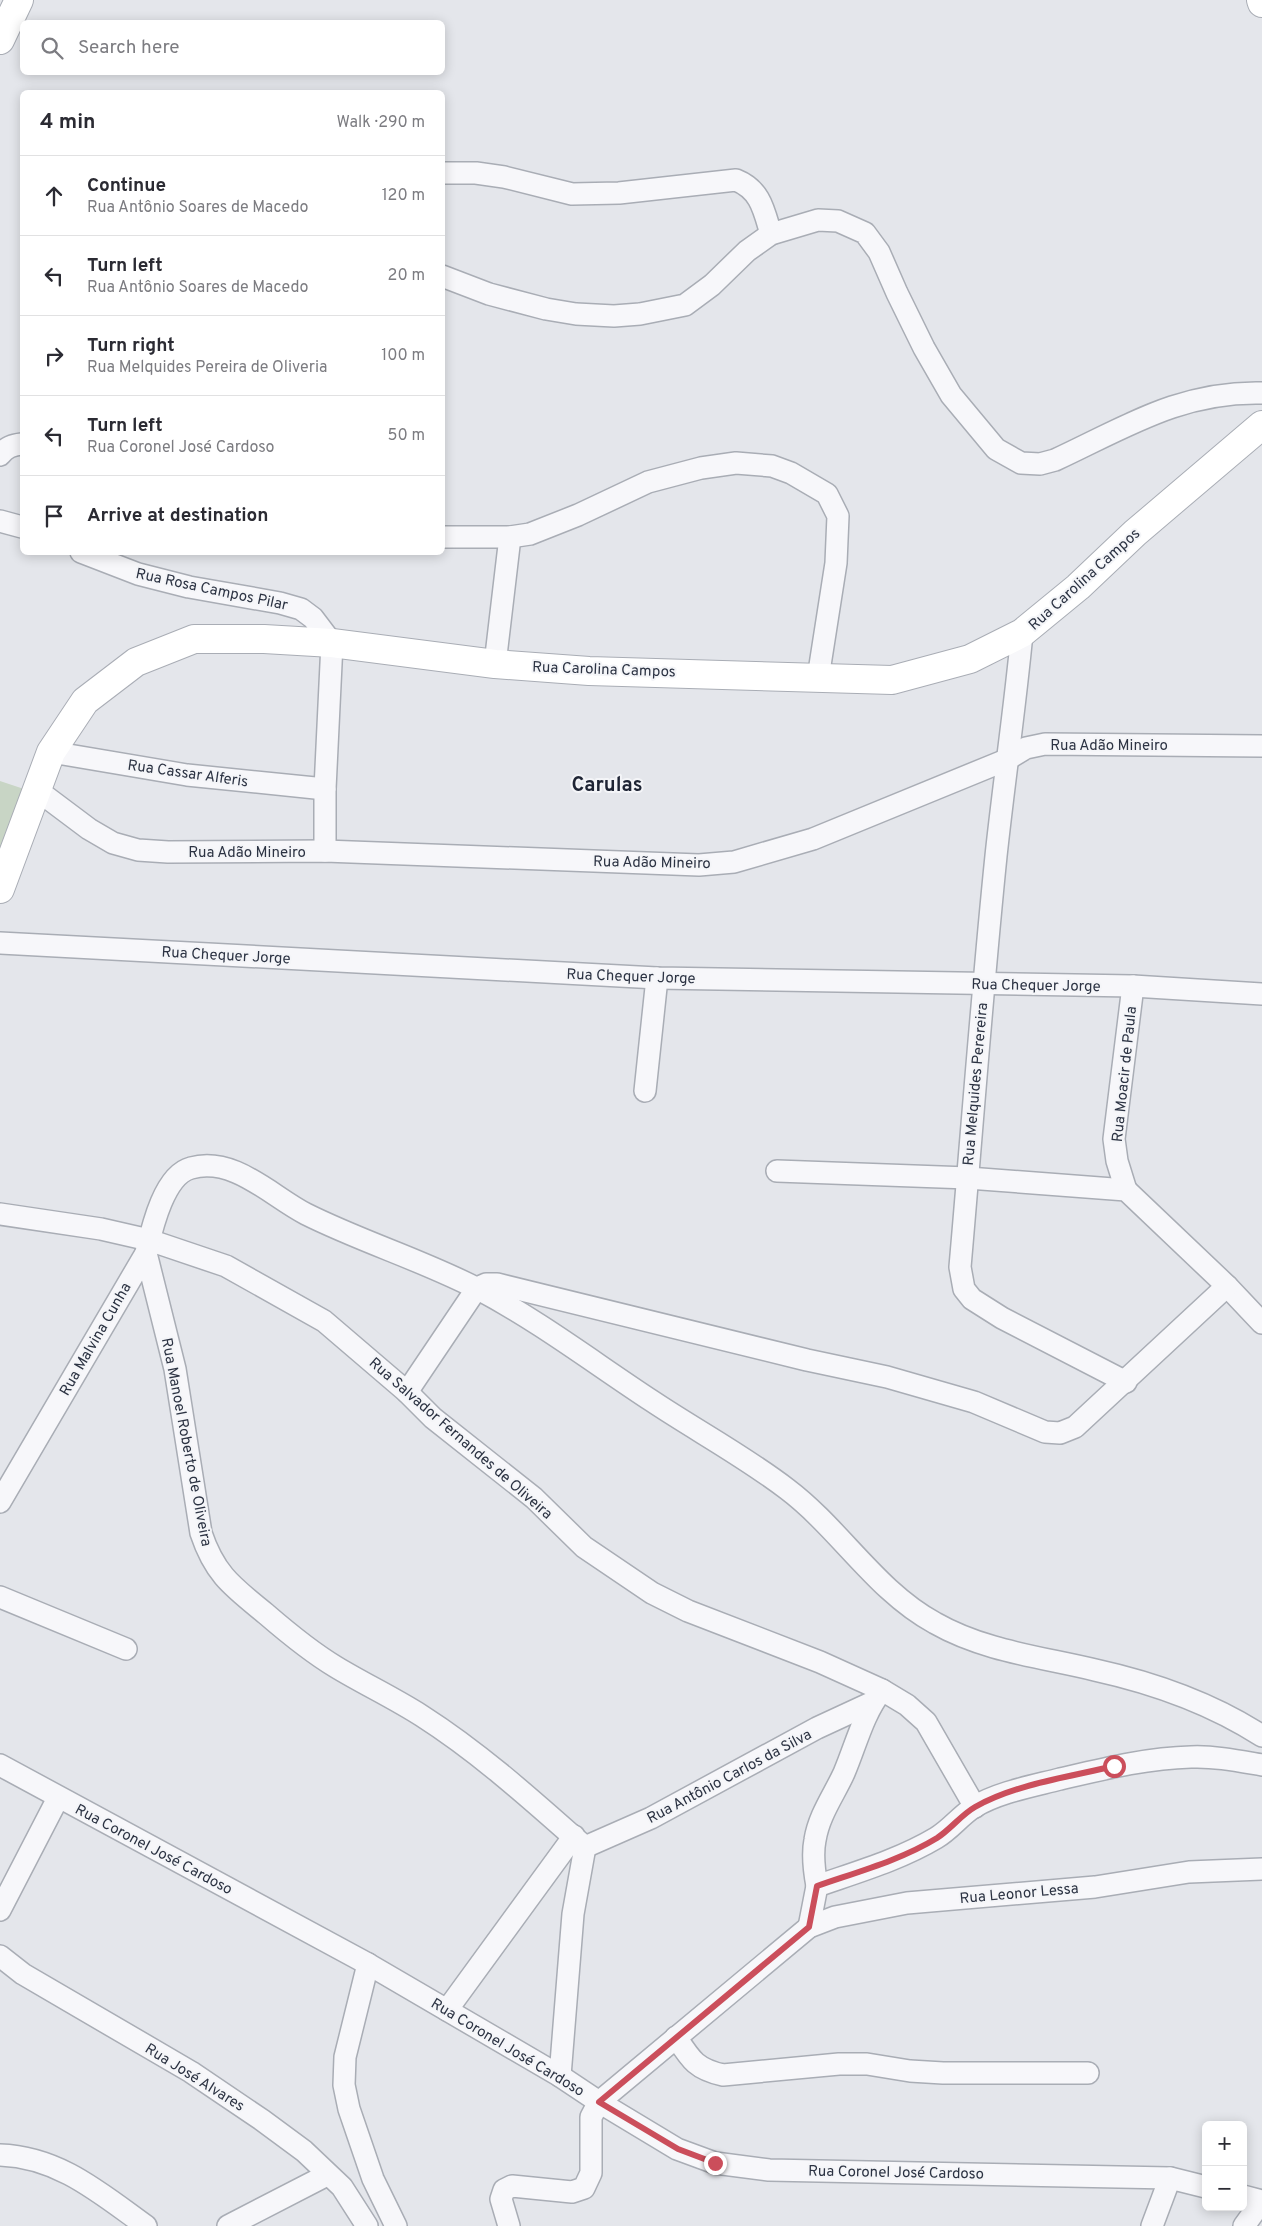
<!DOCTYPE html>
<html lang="en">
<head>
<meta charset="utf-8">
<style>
	:root { --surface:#fff; --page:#f2f2f3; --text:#2b2b33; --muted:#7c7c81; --line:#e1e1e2 }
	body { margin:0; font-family:Overpass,sans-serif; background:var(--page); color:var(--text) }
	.controls { position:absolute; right:15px; bottom:15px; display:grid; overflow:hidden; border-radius:8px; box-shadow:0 2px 12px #0003 }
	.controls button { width:45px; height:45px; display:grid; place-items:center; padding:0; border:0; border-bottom:1px solid var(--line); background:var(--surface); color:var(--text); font:25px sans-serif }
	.stop { position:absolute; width:15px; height:15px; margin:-11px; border:4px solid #cb4e5b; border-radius:50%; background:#fff }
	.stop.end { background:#cb4e5b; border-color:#fff; box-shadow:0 1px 5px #0008 }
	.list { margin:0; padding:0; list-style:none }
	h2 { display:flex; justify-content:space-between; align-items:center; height:65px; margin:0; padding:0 20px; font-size:21px }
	h2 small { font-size:16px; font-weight:400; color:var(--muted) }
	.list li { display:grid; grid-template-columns:32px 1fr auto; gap:15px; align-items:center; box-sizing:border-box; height:80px; padding:0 20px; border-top:1px solid var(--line) }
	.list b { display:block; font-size:19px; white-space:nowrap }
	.list p { margin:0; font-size:16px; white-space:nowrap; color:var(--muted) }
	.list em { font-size:16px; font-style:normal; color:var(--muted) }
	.icon { flex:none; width:28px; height:28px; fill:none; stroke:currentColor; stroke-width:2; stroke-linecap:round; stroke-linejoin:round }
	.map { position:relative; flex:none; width:1262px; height:2226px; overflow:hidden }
	.search { position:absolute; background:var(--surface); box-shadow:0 2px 12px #0003; left:20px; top:20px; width:425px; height:55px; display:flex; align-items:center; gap:12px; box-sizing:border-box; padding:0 18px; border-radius:8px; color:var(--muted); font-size:19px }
	.panel { position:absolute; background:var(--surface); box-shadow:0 2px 12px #0003; left:20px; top:90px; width:425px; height:465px; border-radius:8px }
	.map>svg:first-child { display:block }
	.green { fill:#c8d5c5 }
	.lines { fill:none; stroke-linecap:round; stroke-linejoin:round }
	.street-casing { stroke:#a9adb5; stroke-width:24 }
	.secondary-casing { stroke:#a9adb5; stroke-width:30 }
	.street { stroke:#f7f7fa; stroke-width:21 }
	.secondary { stroke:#fff; stroke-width:28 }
	.route { stroke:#cb4e5b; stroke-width:6 }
	.labels { text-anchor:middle; stroke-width:4; stroke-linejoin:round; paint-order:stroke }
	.street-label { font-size:15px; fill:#2c3343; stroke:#f4f5f8 }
	.district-label { font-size:20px; font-weight:bold; fill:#1e2434; stroke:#f4f5f8 }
</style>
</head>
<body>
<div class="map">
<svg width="1262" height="2226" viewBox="0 0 1262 2226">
	<rect width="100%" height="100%" fill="#e4e6eb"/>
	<polygon class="green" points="0,781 27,790 0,861"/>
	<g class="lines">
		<g class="street-casing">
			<g id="street">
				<path d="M442,173H476L504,177L572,194L619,193L736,180C761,190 764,211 771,234"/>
				<path d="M442,276L489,294L546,309L576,314L614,316L640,314L685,305L712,285L747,251L771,234L818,220L838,221L865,233L879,252L897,293L924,348L951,395L996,449L1021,463L1040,464L1055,460C1126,427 1181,391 1262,393"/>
				<path d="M0,455C6,447 13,445 22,444"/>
				<polyline points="0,521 22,527"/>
				<polyline points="442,537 510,537 530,534 578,515 648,482 701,468 736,463 772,466 791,473 827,494 838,516 836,563 818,678"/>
				<polyline points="81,552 138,574 189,587 280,603 301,609 313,618 332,643 325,789 325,851"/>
				<path d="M1022,633C1015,708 1004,781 996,856C982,993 972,1130 960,1267L964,1289L972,1299L1002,1318L1126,1382"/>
				<polyline points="495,664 510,537"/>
				<polyline points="51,752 187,775 325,789"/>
				<polyline points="37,790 89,829 113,843 138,850 168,852 325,851 699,865 734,862 813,839 1006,760 1026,748 1045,744 1262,746"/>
				<polyline points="0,943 657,978 1133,986 1262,994"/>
				<polyline points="645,1091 657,978"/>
				<polyline points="777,1171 968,1178 1126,1190 1227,1286 1262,1323"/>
				<polyline points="1126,1190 1117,1161 1114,1139 1133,986"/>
				<polyline points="0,1214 101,1229 149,1240 226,1266 324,1321 407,1392 433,1418 534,1498 584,1547 652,1593 688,1611 820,1662 882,1690"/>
				<path d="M146,1253L175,1369L201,1533C215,1575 233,1587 266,1614C288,1633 311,1652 336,1667C364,1684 394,1698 422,1716C480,1753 533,1801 585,1847L573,1914L560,2076"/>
				<polyline points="407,1392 477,1288 486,1284 497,1284 807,1360 887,1377 974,1402 1045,1432 1060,1433 1075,1427 1227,1286"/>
				<path d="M0,1502L146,1253C152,1228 164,1175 191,1168C234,1156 271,1196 306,1214C362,1242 422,1260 478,1289C539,1321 594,1363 652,1401C697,1431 744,1456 787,1489C840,1529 876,1591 935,1623C984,1651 1041,1657 1095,1670C1154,1683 1211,1703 1262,1736"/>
				<polyline points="0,1597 126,1649"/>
				<polyline points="0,1765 368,1964 560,2076 599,2102 677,2149 715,2163 769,2170 1170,2178 1206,2187"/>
				<polyline points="585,1847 651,1818 817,1728 871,1703"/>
				<path d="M817,1886C814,1870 812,1855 815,1840C819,1815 834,1795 844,1773C856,1745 863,1714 882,1690L907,1705L926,1722L975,1807"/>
				<polyline points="0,1910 58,1798"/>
				<path d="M809,1927L817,1886C857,1872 899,1860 936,1838C950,1830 960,1816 974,1807C999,1792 1033,1786 1060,1779C1103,1769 1147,1758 1191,1757C1215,1756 1239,1761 1262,1765"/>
				<polyline points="0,1956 23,1974 191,2072 262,2120 304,2151 342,2187 367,2226"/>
				<polyline points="368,1964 345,2057 344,2085 349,2109 373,2179 396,2226"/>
				<polyline points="447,2010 574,1836"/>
				<path d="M676,2037C691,2060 696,2069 723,2075L839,2064H867L910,2071L943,2073H1088"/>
				<path d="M0,2155C59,2157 100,2193 146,2226"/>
				<polyline points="1243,2196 1262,2201 1244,2226"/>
				<polyline points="228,2226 327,2175"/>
				<polyline points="509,2226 501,2199 504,2190 512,2186 572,2192 584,2188 591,2173 591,2117 599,2102 809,1927 835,1917 907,1903 1095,1887 1189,1872 1262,1869"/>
				<polyline points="1152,2226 1170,2178"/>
			</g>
		</g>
		<g class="secondary-casing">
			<g id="secondary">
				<polyline points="1261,0 1262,3"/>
				<polyline points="0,40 19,0"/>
				<polyline points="0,889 51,752 85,701 136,662 194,639 264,639 332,643 495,664 589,671 892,680 970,659 1022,633 1078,587 1135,533 1262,425"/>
			</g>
		</g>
		<use href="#street" class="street"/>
		<use href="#secondary" class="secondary"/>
	</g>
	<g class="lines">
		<path class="route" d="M715,2163L678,2149L599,2102L809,1927L817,1886C857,1872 901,1860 937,1838C951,1829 961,1815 975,1807C1015,1784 1070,1777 1114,1766"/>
	</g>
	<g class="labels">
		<g class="street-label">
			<text transform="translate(1084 579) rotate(-42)" y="5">Rua Carolina Campos</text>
			<text transform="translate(212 589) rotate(12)" y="5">Rua Rosa Campos Pilar</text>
			<text transform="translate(604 669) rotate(2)" y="5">Rua Carolina Campos</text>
			<text x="1109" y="750">Rua Adão Mineiro</text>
			<text transform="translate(188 773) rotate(8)" y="5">Rua Cassar Alferis</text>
			<text x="247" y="857">Rua Adão Mineiro</text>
			<text transform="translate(652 862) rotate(1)" y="5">Rua Adão Mineiro</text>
			<text transform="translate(226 955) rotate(3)" y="5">Rua Chequer Jorge</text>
			<text transform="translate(631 976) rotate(2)" y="5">Rua Chequer Jorge</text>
			<text transform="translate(1036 985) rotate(1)" y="5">Rua Chequer Jorge</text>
			<text transform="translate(1124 1074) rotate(-84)" y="5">Rua Moacir de Paula</text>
			<text transform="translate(975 1084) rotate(-85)" y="5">Rua Melquides Perereira</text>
			<text transform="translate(95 1339) rotate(-60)" y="5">Rua Malvina Cunha</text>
			<text transform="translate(461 1438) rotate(41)" y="5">Rua Salvador Fernandes de Oliveira</text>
			<text transform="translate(187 1442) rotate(79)" y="5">Rua Manoel Roberto de Oliveira</text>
			<text transform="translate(729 1776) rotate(-28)" y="5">Rua Antônio Carlos da Silva</text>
			<text transform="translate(154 1849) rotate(28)" y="5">Rua Coronel José Cardoso</text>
			<text transform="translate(1019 1893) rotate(-5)" y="5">Rua Leonor Lessa</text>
			<text transform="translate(508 2047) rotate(31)" y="5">Rua Coronel José Cardoso</text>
			<text transform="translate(195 2077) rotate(32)" y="5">Rua José Alvares</text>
			<text transform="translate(896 2172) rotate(1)" y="5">Rua Coronel José Cardoso</text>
		</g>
		<g class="district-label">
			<text x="607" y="791">Carulas</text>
		</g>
	</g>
</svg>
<div class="controls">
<button>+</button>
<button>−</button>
</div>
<div class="stop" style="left:1114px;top:1766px"></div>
<div class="stop end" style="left:715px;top:2163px"></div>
<div class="search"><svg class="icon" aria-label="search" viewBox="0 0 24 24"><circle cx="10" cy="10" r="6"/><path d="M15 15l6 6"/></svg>Search here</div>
<section class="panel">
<h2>4 min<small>Walk · 290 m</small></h2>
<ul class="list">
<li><svg class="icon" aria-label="ahead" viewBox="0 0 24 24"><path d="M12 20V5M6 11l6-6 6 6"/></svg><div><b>Continue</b><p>Rua Antônio Soares de Macedo</p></div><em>120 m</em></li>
<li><svg class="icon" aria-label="left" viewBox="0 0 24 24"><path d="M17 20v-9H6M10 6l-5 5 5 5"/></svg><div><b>Turn left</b><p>Rua Antônio Soares de Macedo</p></div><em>20 m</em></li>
<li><svg class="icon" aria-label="right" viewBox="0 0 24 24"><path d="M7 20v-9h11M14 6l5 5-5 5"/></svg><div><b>Turn right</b><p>Rua Melquides Pereira de Oliveria</p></div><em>100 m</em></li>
<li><svg class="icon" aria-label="left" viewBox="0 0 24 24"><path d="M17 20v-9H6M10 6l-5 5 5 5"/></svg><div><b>Turn left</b><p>Rua Coronel José Cardoso</p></div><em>50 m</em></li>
<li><svg class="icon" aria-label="arrive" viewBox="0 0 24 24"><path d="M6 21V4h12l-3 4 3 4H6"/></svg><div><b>Arrive at destination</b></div></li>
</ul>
</section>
</div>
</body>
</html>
